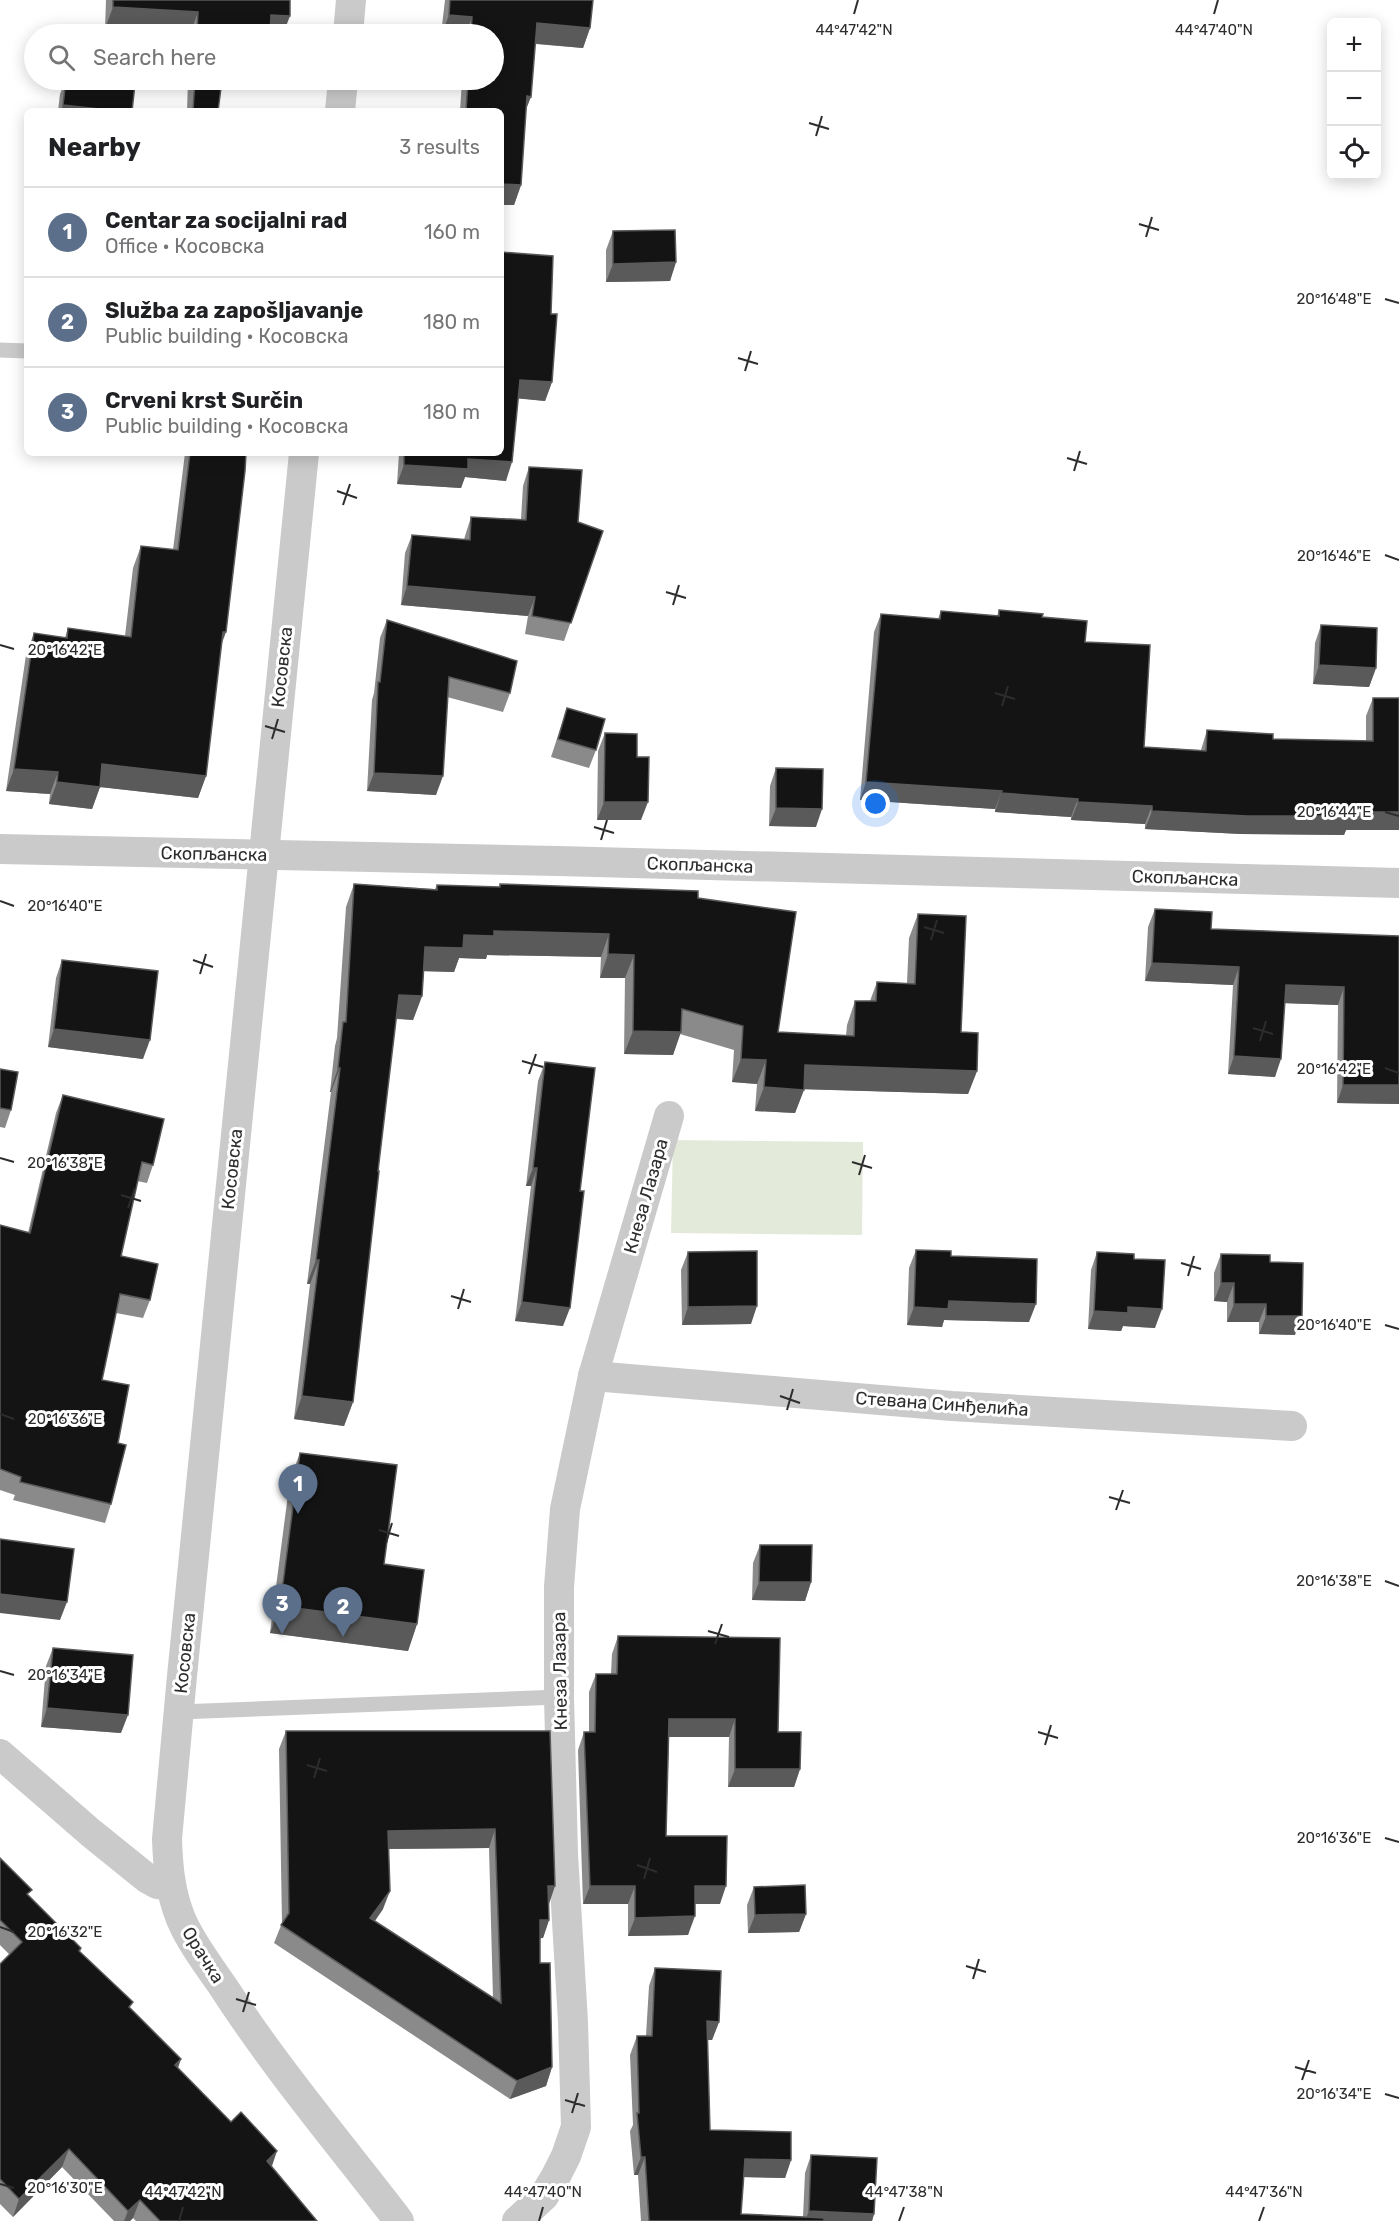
<!DOCTYPE html>
<html lang="en">
<head>
<meta charset="utf-8">
<style>
	:root { --surface:#fff; --page:#f2f2f2; --text:#202124; --muted:#757577; --line:#e0e0e0; --accent:#dd3551 }
	body { margin:0; font-family:Rubik,sans-serif; background:var(--page); color:var(--text) }
	.controls { position:absolute; right:18px; top:18px; display:grid; overflow:hidden; border-radius:9px; box-shadow:0 3px 15px #0003 }
	.controls button { width:54px; height:54px; display:grid; place-items:center; padding:0; border:0; border-bottom:2px solid var(--line); background:var(--surface); color:var(--text); font:30px sans-serif }
	.you { position:absolute; left:876px; top:804px; width:21px; height:21px; margin:-15px; border:4px solid #fff; border-radius:50%; background:#1a73e8; box-shadow:0 0 0 9px #1a73e833 }
	.badge { display:grid; place-items:center; width:39px; height:39px; border-radius:50%; background:var(--accent); color:#fff; font-size:20px; font-weight:700 }
	.pin { position:absolute; translate:-50% -50px; filter:drop-shadow(0 2px 3px #0008) }
	.pin::after { content:''; position:absolute; top:32px; width:21px; height:18px; background:inherit; clip-path:polygon(0 0,100% 0,50% 100%) }
	.list { margin:0; padding:0; list-style:none }
	h2 { display:flex; justify-content:space-between; align-items:center; height:78px; margin:0; padding:0 24px; font-size:26px }
	h2 small { font-size:20px; font-weight:400; color:var(--muted) }
	.list li { display:grid; grid-template-columns:39px 1fr auto; gap:18px; align-items:center; box-sizing:border-box; height:90px; padding:0 24px; border-top:2px solid var(--line) }
	.list b { display:block; font-size:22px; white-space:nowrap }
	.list p { margin:0; font-size:20px; white-space:nowrap; color:var(--muted) }
	.list em { font-size:20px; font-style:normal; color:var(--muted) }
	.icon { flex:none; width:33px; height:33px; fill:none; stroke:currentColor; stroke-width:2; stroke-linecap:round; stroke-linejoin:round }
	.map { position:relative; flex:none; width:1399px; height:2221px; overflow:hidden }
	.search { position:absolute; background:var(--surface); box-shadow:0 3px 15px #0003; left:24px; top:24px; width:480px; height:66px; display:flex; align-items:center; gap:15px; box-sizing:border-box; padding:0 21px; border-radius:33px; color:var(--muted); font-size:22px }
	.panel { position:absolute; background:var(--surface); box-shadow:0 3px 15px #0003; left:24px; top:108px; width:480px; height:348px; border-radius:9px }
	.map>svg:first-child { display:block }
	.green { fill:#e4eada }
	.lines { fill:none; stroke-linecap:round; stroke-linejoin:round }
	.lane { stroke:#cacaca; stroke-width:15 }
	.street { stroke:#cacaca; stroke-width:30 }
	.wall { fill:#8a8a8a; fill-rule:evenodd }
	.shaded-wall { fill:#5a5a5a }
	.building { fill:#141414; stroke:#5a5a5a; stroke-width:1.5; fill-rule:evenodd }
	.ticks { fill:none; stroke:#2d2d2d; stroke-width:2 }
	.labels { text-anchor:middle; stroke-width:6; stroke-linejoin:round; paint-order:stroke }
	.street-label { font-size:18px; fill:#2d2d2d; stroke:#fff }
	.ticks-label { font-size:15px; text-anchor:middle; fill:#2d2d2d; stroke:#fff; stroke-width:6; stroke-linejoin:round; paint-order:stroke }
</style>
</head>
<body>
<div class="map">
<svg width="1399" height="2221" viewBox="0 0 1399 2221">
	<rect width="100%" height="100%" fill="#fff"/>
	<polygon class="green" points="673,1140 863,1142 862,1235 671,1233"/>
	<g class="lines">
		<g class="lane">
			<polyline points="0,350 27,351"/>
			<polyline points="179,1712 559,1697"/>
		</g>
		<g class="street">
			<polyline points="348,34 351,0"/>
			<polyline points="340,111 343,80"/>
			<path d="M304,453L182,1676L167,1839C168,1867 170,1892 181,1919C191,1943 209,1966 224,1988C277,2070 340,2144 399,2221"/>
			<polyline points="0,849 558,861 1399,883"/>
			<polyline points="593,1376 952,1406 1292,1426"/>
			<polyline points="0,1754 91,1833 148,1879 157,1884 169,1885"/>
			<polyline points="517,2221 544,2196 556,2176 566,2156 576,2127 573,2022 563,1854 559,1697 559,1587 565,1509 593,1376 669,1116"/>
		</g>
	</g>
	<g class="wall">
		<polygon points="106,0 290,0 283,34 190,34 105,29"/>
		<polygon points="445,0 593,0 590,28 583,48 535,44 526,108 521,185 514,205 501,205 501,111 460,111 462,80 494,80 494,34 441,34"/>
		<polygon points="66,80 100,80 132,111 58,111 60,94"/>
		<polygon points="188,80 222,80 218,111 187,111"/>
		<polygon points="613,231 676,262 670,281 606,282 606,250"/>
		<polygon points="501,252 551,314 552,382 545,401 518,398 506,481 465,477 461,488 397,484 399,453 501,453"/>
		<polygon points="185,453 246,453 221,644 206,776 198,798 100,787 92,809 49,804 50,794 6,791 26,655 34,633 65,638 68,628 125,636 133,568 141,546 173,550"/>
		<polygon points="529,467 578,522 603,531 564,641 525,634 528,616 401,605 405,553 412,535 464,540 465,536 471,517 521,519 523,486"/>
		<polygon points="999,610 1042,617 1085,642 1144,747 1201,750 1207,730 1273,739 1366,741 1366,716 1373,698 1399,698 1344,835 1241,834 1145,829 1145,824 1071,820 1071,817 995,812 995,809 860,800 874,632 881,614 938,619 941,611 997,616"/>
		<polygon points="387,620 510,693 503,712 447,697 436,795 367,791 372,700 374,693 380,638"/>
		<polygon points="1321,625 1376,668 1369,687 1313,684 1315,643"/>
		<polygon points="567,708 596,750 589,768 551,757"/>
		<polygon points="605,733 637,757 641,820 597,820 598,751"/>
		<polygon points="776,768 816,827 769,826 770,786"/>
		<polygon points="354,884 435,889 437,885 499,887 500,884 698,898 778,1032 846,1036 847,1025 855,1001 870,1001 877,982 907,983 909,938 918,914 961,1032 977,1071 968,1094 804,1089 795,1113 755,1111 757,1084 732,1082 734,1050 680,1034 673,1055 624,1054 625,978 600,978 601,957 487,955 486,959 459,958 454,972 424,971 422,996 413,1020 396,1019 378,1171 353,1402 344,1426 294,1419 310,1284 307,1284 331,1092 330,1092 335,1046 337,1038 346,907"/>
		<polygon points="1155,909 1211,929 1399,936 1399,1104 1337,1103 1338,1005 1285,1003 1275,1077 1228,1074 1233,985 1145,981 1148,927"/>
		<polygon points="62,960 143,1059 48,1047 56,978"/>
		<polygon points="545,1062 563,1326 515,1321 531,1186 526,1186 538,1081"/>
		<polygon points="0,1069 11,1110 5,1128 0,1127"/>
		<polygon points="63,1095 153,1165 147,1183 137,1181 121,1256 150,1300 143,1318 116,1313 102,1380 118,1443 111,1504 105,1523 13,1500 15,1495 0,1490 0,1225 28,1233 56,1113"/>
		<polygon points="916,1250 1029,1322 944,1320 942,1327 907,1325 909,1268"/>
		<polygon points="688,1252 751,1324 682,1325 681,1270"/>
		<polygon points="1097,1252 1134,1259 1155,1328 1123,1326 1121,1331 1088,1329 1091,1270"/>
		<polygon points="1221,1254 1270,1262 1295,1335 1259,1334 1259,1322 1227,1322 1227,1302 1214,1301 1214,1273"/>
		<polygon points="300,1453 384,1564 417,1624 408,1651 270,1633 290,1479"/>
		<polygon points="760,1545 811,1582 805,1601 752,1600 753,1563"/>
		<polygon points="618,1636 778,1732 800,1769 794,1787 728,1787 729,1737 669,1737 666,1836 720,1904 695,1904 688,1935 628,1936 628,1904 583,1904 578,1750 584,1732 589,1732 589,1692 596,1674 611,1674 612,1654"/>
		<polygon points="53,1648 121,1733 41,1727 46,1666"/>
		<path d="M286,1731H550L549,1920L543,1938H540V1963L552,2067L546,2086L510,2099L274,1943L282,1923L279,1749ZM489,1848L493,1998L375,1921L383,1909L389,1849Z"/>
		<polygon points="0,1858 29,1896 81,1948 80,1952 131,2009 178,2068 271,2167 317,2221 136,2221 133,2218 130,2221 114,2221 62,2167 13,2217 0,2204 0,1964 10,1955 0,1945"/>
		<polygon points="754,1887 806,1914 799,1932 748,1933 747,1905"/>
		<polygon points="655,1968 719,2022 712,2040 707,2040 710,2130 791,2160 785,2178 744,2177 741,2214 803,2217 805,2173 811,2155 874,2214 872,2221 641,2221 638,2175 634,2175 630,2131 633,2125 630,2055 637,2036 646,2036 649,1986"/>
	</g>
	<g class="shaded-wall">
		<polygon points="113,7 198,12 190,34 105,29"/>
		<polygon points="271,15 290,16 283,34 264,34"/>
		<polygon points="449,15 472,17 466,34 442,34"/>
		<polygon points="537,23 590,28 583,48 529,43"/>
		<polygon points="527,96 531,97 523,117"/>
		<polygon points="63,105 118,111 61,111"/>
		<polygon points="501,184 521,185 514,205 501,205"/>
		<polygon points="676,262 670,281 606,282 613,264"/>
		<polygon points="520,380 552,382 545,401 513,398"/>
		<polygon points="468,459 512,462 506,481 465,477 461,488 397,484 404,465"/>
		<polygon points="407,586 535,597 528,616 401,605"/>
		<polygon points="223,632 226,632 218,654"/>
		<polygon points="1319,665 1376,668 1369,687 1313,684"/>
		<polygon points="102,764 206,776 198,798 100,787 92,809 49,804 57,782"/>
		<polygon points="14,769 58,772 50,794 6,791"/>
		<polygon points="374,773 443,776 436,795 367,791"/>
		<polygon points="866,782 1002,791 995,809 860,800"/>
		<polygon points="1001,793 1078,799 1071,817 995,812"/>
		<polygon points="604,802 648,802 641,820 597,820"/>
		<polygon points="1078,802 1152,806 1145,824 1071,820"/>
		<polygon points="776,808 822,809 816,827 769,826"/>
		<polygon points="1152,811 1399,812 1399,830 1346,830 1344,835 1241,834 1145,829"/>
		<polygon points="494,931 609,934 601,957 487,955 486,959 459,958 454,972 417,971 425,947 464,935"/>
		<polygon points="608,954 634,955 625,978 600,978"/>
		<polygon points="1152,963 1239,967 1233,985 1145,981"/>
		<polygon points="1286,985 1344,987 1338,1005 1279,1003"/>
		<polygon points="399,995 422,996 413,1020 390,1018"/>
		<polygon points="54,1029 150,1040 143,1059 48,1047"/>
		<polygon points="633,1031 681,1032 673,1055 624,1054"/>
		<polygon points="1234,1056 1281,1059 1275,1077 1228,1074"/>
		<polygon points="741,1059 766,1060 757,1084 732,1082"/>
		<polygon points="805,1065 977,1071 968,1094 796,1089"/>
		<polygon points="338,1068 340,1068 331,1092 330,1092"/>
		<polygon points="1343,1085 1399,1085 1399,1104 1337,1103"/>
		<polygon points="764,1087 804,1090 795,1113 755,1111"/>
		<polygon points="533,1168 537,1168 531,1186 526,1186"/>
		<polygon points="316,1260 319,1260 310,1284 307,1284"/>
		<polygon points="1221,1283 1234,1283 1227,1302 1214,1301"/>
		<polygon points="949,1301 1036,1304 1029,1322 944,1320 942,1327 907,1325 914,1307"/>
		<polygon points="522,1302 570,1308 563,1326 515,1321"/>
		<polygon points="1234,1304 1266,1304 1259,1322 1227,1322"/>
		<polygon points="757,1306 751,1324 682,1325 688,1307"/>
		<polygon points="1128,1307 1162,1309 1155,1328 1123,1326 1121,1331 1088,1329 1094,1311"/>
		<polygon points="1266,1316 1302,1316 1295,1335 1259,1334"/>
		<polygon points="302,1396 353,1402 344,1426 294,1419"/>
		<polygon points="759,1582 811,1582 805,1601 752,1600"/>
		<polygon points="0,1594 67,1602 60,1620 0,1613"/>
		<polygon points="280,1606 417,1624 408,1651 270,1633"/>
		<polygon points="47,1708 128,1715 121,1733 41,1727"/>
		<polygon points="669,1719 735,1719 729,1737 662,1737"/>
		<polygon points="735,1769 800,1769 794,1787 728,1787"/>
		<polygon points="495,1829 489,1848 382,1849 388,1831"/>
		<polygon points="548,1886 555,1886 549,1904"/>
		<polygon points="590,1886 635,1886 628,1904 583,1904"/>
		<polygon points="695,1886 726,1886 720,1904 688,1904"/>
		<polygon points="390,1891 383,1909 364,1936 370,1918"/>
		<polygon points="806,1914 799,1932 748,1933 755,1915"/>
		<polygon points="695,1916 688,1935 628,1936 635,1918"/>
		<polygon points="540,1920 549,1920 543,1938 534,1939"/>
		<polygon points="707,2021 719,2022 712,2040 700,2040"/>
		<polygon points="181,2059 175,2077 175,2065"/>
		<polygon points="552,2067 546,2086 510,2099 517,2081"/>
		<polygon points="69,2149 62,2167 13,2217 19,2199"/>
		<polygon points="277,2151 271,2169 267,2161"/>
		<polygon points="641,2157 645,2157 638,2175 634,2175"/>
		<polygon points="745,2159 791,2160 785,2178 739,2177"/>
		<polygon points="140,2200 133,2218 130,2221 124,2221 128,2211"/>
		<polygon points="809,2211 874,2214 872,2221 805,2221"/>
	</g>
	<g class="building">
		<polygon points="113,0 290,0 290,16 271,15 270,34 197,34 198,12 113,7"/>
		<polygon points="450,0 593,0 590,28 537,23 531,97 527,96 521,185 501,184 501,111 466,111 468,80 494,80 494,34 471,34 472,17 449,15"/>
		<polygon points="66,80 100,80 135,84 132,111 118,111 63,105"/>
		<polygon points="195,80 222,80 218,111 193,111"/>
		<polygon points="675,230 676,262 613,264 613,231"/>
		<polygon points="501,252 553,256 551,314 557,314 552,382 520,380 512,462 468,459 468,469 404,465 404,453 501,453"/>
		<polygon points="190,453 246,453 245,471 226,632 223,632 206,776 102,764 100,787 57,782 58,772 14,769 34,633 67,638 68,628 131,637 141,546 178,550"/>
		<polygon points="529,467 582,470 578,522 603,531 571,623 532,616 535,597 407,586 412,535 470,540 471,517 526,520"/>
		<polygon points="999,610 1043,614 1042,617 1087,621 1085,642 1150,645 1144,747 1206,751 1207,730 1273,734 1273,739 1373,741 1373,698 1399,698 1399,812 1351,812 1351,816 1247,816 1152,811 1152,806 1078,802 1078,799 1001,793 1002,791 866,782 881,614 940,619 941,611 999,616"/>
		<polygon points="387,620 517,661 510,693 449,677 443,776 374,773 378,682 380,682"/>
		<polygon points="1321,625 1377,628 1376,668 1319,665"/>
		<polygon points="567,708 605,719 596,750 558,739"/>
		<polygon points="605,733 637,734 637,757 649,757 648,802 604,802"/>
		<polygon points="776,768 823,769 822,809 776,808"/>
		<polygon points="354,884 437,890 437,885 500,887 500,884 698,891 698,898 796,912 778,1032 854,1036 855,1001 876,1001 877,982 915,984 918,914 966,916 961,1032 978,1033 977,1071 805,1065 804,1090 764,1087 766,1060 741,1059 743,1026 682,1009 681,1032 633,1031 634,955 608,954 609,934 494,931 494,936 464,935 463,948 425,947 422,996 399,995 378,1171 379,1171 353,1402 302,1396 319,1260 316,1260 340,1068 338,1068 343,1022 346,1022"/>
		<polygon points="1155,909 1212,912 1211,929 1399,936 1399,1085 1343,1085 1344,987 1286,985 1281,1059 1234,1056 1239,967 1152,963"/>
		<polygon points="62,960 158,971 150,1040 54,1029"/>
		<polygon points="545,1062 595,1068 580,1191 584,1191 570,1308 522,1302 537,1168 533,1168"/>
		<polygon points="0,1069 18,1072 11,1110 0,1108"/>
		<polygon points="63,1095 164,1119 153,1165 142,1162 121,1256 158,1264 150,1300 120,1294 102,1380 129,1385 118,1443 126,1445 111,1504 20,1482 21,1477 0,1469 0,1225 30,1233"/>
		<polygon points="916,1250 951,1251 951,1256 1037,1259 1036,1304 949,1301 948,1309 914,1307"/>
		<polygon points="757,1251 757,1306 688,1307 688,1252"/>
		<polygon points="1097,1252 1134,1254 1134,1259 1165,1260 1162,1309 1128,1307 1128,1313 1094,1311"/>
		<polygon points="1221,1254 1270,1255 1270,1262 1303,1263 1302,1316 1266,1316 1266,1304 1234,1304 1234,1283 1221,1283"/>
		<polygon points="300,1453 397,1465 384,1564 424,1570 417,1624 280,1606"/>
		<polygon points="0,1539 74,1549 67,1602 0,1594"/>
		<polygon points="760,1545 812,1545 811,1582 759,1582"/>
		<polygon points="618,1636 780,1638 778,1732 801,1732 800,1769 735,1769 735,1719 669,1719 666,1836 727,1836 726,1886 695,1886 695,1916 635,1918 635,1886 590,1886 584,1732 595,1732 596,1674 617,1674"/>
		<polygon points="53,1648 133,1655 128,1715 47,1708"/>
		<path d="M286,1731H550L555,1886H548L549,1920H540V1963H550L552,2067L517,2081L281,1925L289,1913ZM495,1829L501,2003L370,1918L390,1891L388,1831Z"/>
		<polygon points="0,1858 32,1890 27,1894 81,1948 79,1951 133,2002 129,2007 181,2059 175,2065 231,2122 241,2112 277,2151 267,2161 317,2221 160,2221 140,2200 128,2211 69,2149 19,2199 0,2179 0,1964 22,1942 0,1920"/>
		<polygon points="805,1885 806,1914 755,1915 754,1887"/>
		<polygon points="655,1968 721,1971 719,2022 707,2021 710,2130 791,2132 791,2160 745,2159 741,2214 824,2218 824,2221 649,2221 645,2157 641,2157 637,2113 639,2113 637,2036 652,2036"/>
		<polygon points="811,2155 877,2158 874,2214 809,2211"/>
	</g>
	<path class="ticks" d="M854,14L858,0M1214,14L1218,0M809,123L829,129M816,136L822,116M1139,224L1159,230M1146,237L1152,217M1385,299L1399,303M738,358L758,364M745,371L751,351M1067,458L1087,464M1074,471L1080,451M337,491L357,498M343,505L350,484M1385,555L1399,560M666,592L686,598M673,605L679,585M0,645L14,649M995,693L1015,699M1002,706L1008,686M265,726L285,732M272,739L278,719M1385,812L1399,816M594,827L614,833M601,840L607,820M0,901L14,906M924,927L944,933M931,940L937,920M193,960L213,967M200,974L206,954M1253,1028L1273,1034M1260,1041L1266,1021M522,1061L543,1067M1385,1068L1399,1073M529,1074L536,1054M0,1158L14,1162M852,1162L872,1168M859,1175L865,1155M121,1195L141,1201M128,1208L135,1188M1181,1263L1201,1269M1188,1276L1194,1256M451,1296L471,1302M458,1309L464,1289M1385,1325L1399,1329M780,1396L800,1403M787,1410L793,1389M0,1414L14,1419M1109,1497L1130,1503M1116,1510L1123,1490M379,1530L399,1536M386,1543L392,1523M1385,1581L1399,1586M708,1631L729,1637M715,1644L722,1624M0,1671L14,1675M1038,1732L1058,1738M1045,1745L1051,1725M307,1765L327,1771M314,1778L320,1758M1385,1838L1399,1842M637,1865L657,1872M644,1879L650,1858M0,1927L14,1932M966,1966L986,1972M973,1979L979,1959M236,1999L256,2005M243,2012L249,1992M1295,2067L1316,2073M1302,2080L1309,2060M1385,2094L1399,2098M565,2100L585,2106M572,2113L578,2093M0,2184L14,2188M179,2221L183,2207M539,2221L543,2207M899,2221L904,2207M1259,2221L1264,2207"/>
	<g class="labels">
		<g class="street-label">
			<text transform="translate(282 667) rotate(-84)" y="6">Косовска</text>
			<text transform="translate(214 854) rotate(1)" y="6">Скопљанска</text>
			<text transform="translate(700 865) rotate(2)" y="6">Скопљанска</text>
			<text transform="translate(1185 878) rotate(2)" y="6">Скопљанска</text>
			<text transform="translate(232 1169) rotate(-84)" y="6">Косовска</text>
			<text transform="translate(646 1196) rotate(-74)" y="6">Кнеза Лазара</text>
			<text transform="translate(942 1404) rotate(4)" y="6">Стевана Синђелића</text>
			<text transform="translate(185 1653) rotate(-84)" y="6">Косовска</text>
			<text transform="translate(560 1671) rotate(-91)" y="6">Кнеза Лазара</text>
			<text transform="translate(203 1955) rotate(58)" y="6">Орачка</text>
		</g>
	</g>
	<g class="ticks-label">
		<text x="854" y="35">44°47'42"N</text>
		<text x="1214" y="35">44°47'40"N</text>
		<text x="1334" y="304">20°16'48"E</text>
		<text x="1334" y="561">20°16'46"E</text>
		<text x="65" y="655">20°16'42"E</text>
		<text x="1334" y="817">20°16'44"E</text>
		<text x="65" y="911">20°16'40"E</text>
		<text x="1334" y="1074">20°16'42"E</text>
		<text x="65" y="1168">20°16'38"E</text>
		<text x="1334" y="1330">20°16'40"E</text>
		<text x="65" y="1424">20°16'36"E</text>
		<text x="1334" y="1586">20°16'38"E</text>
		<text x="65" y="1680">20°16'34"E</text>
		<text x="1334" y="1843">20°16'36"E</text>
		<text x="65" y="1937">20°16'32"E</text>
		<text x="1334" y="2099">20°16'34"E</text>
		<text x="65" y="2193">20°16'30"E</text>
		<text x="183" y="2197">44°47'42"N</text>
		<text x="543" y="2197">44°47'40"N</text>
		<text x="904" y="2197">44°47'38"N</text>
		<text x="1264" y="2197">44°47'36"N</text>
	</g>
</svg>
<div class="controls">
<button>+</button>
<button>−</button>
<button><svg class="icon" aria-label="locate" viewBox="0 0 24 24"><circle cx="12" cy="12" r="6"/><path d="M12 2v4M12 18v4M2 12h4M18 12h4"/></svg></button>
</div>
<div class="you"></div>
<div class="pin badge" style="left:298px;top:1514px;background:#5c6f8a">1</div>
<div class="pin badge" style="left:343px;top:1637px;background:#5c6f8a">2</div>
<div class="pin badge" style="left:282px;top:1634px;background:#5c6f8a">3</div>
<div class="search"><svg class="icon" aria-label="search" viewBox="0 0 24 24"><circle cx="10" cy="10" r="6"/><path d="M15 15l6 6"/></svg>Search here</div>
<section class="panel">
<h2>Nearby<small>3 results</small></h2>
<ul class="list">
<li><span class="badge" style="background:#5c6f8a">1</span><div><b>Centar za socijalni rad</b><p>Office · Косовска</p></div><em>160 m</em></li>
<li><span class="badge" style="background:#5c6f8a">2</span><div><b>Služba za zapošljavanje</b><p>Public building · Косовска</p></div><em>180 m</em></li>
<li><span class="badge" style="background:#5c6f8a">3</span><div><b>Crveni krst Surčin</b><p>Public building · Косовска</p></div><em>180 m</em></li>
</ul>
</section>
</div>
</body>
</html>
